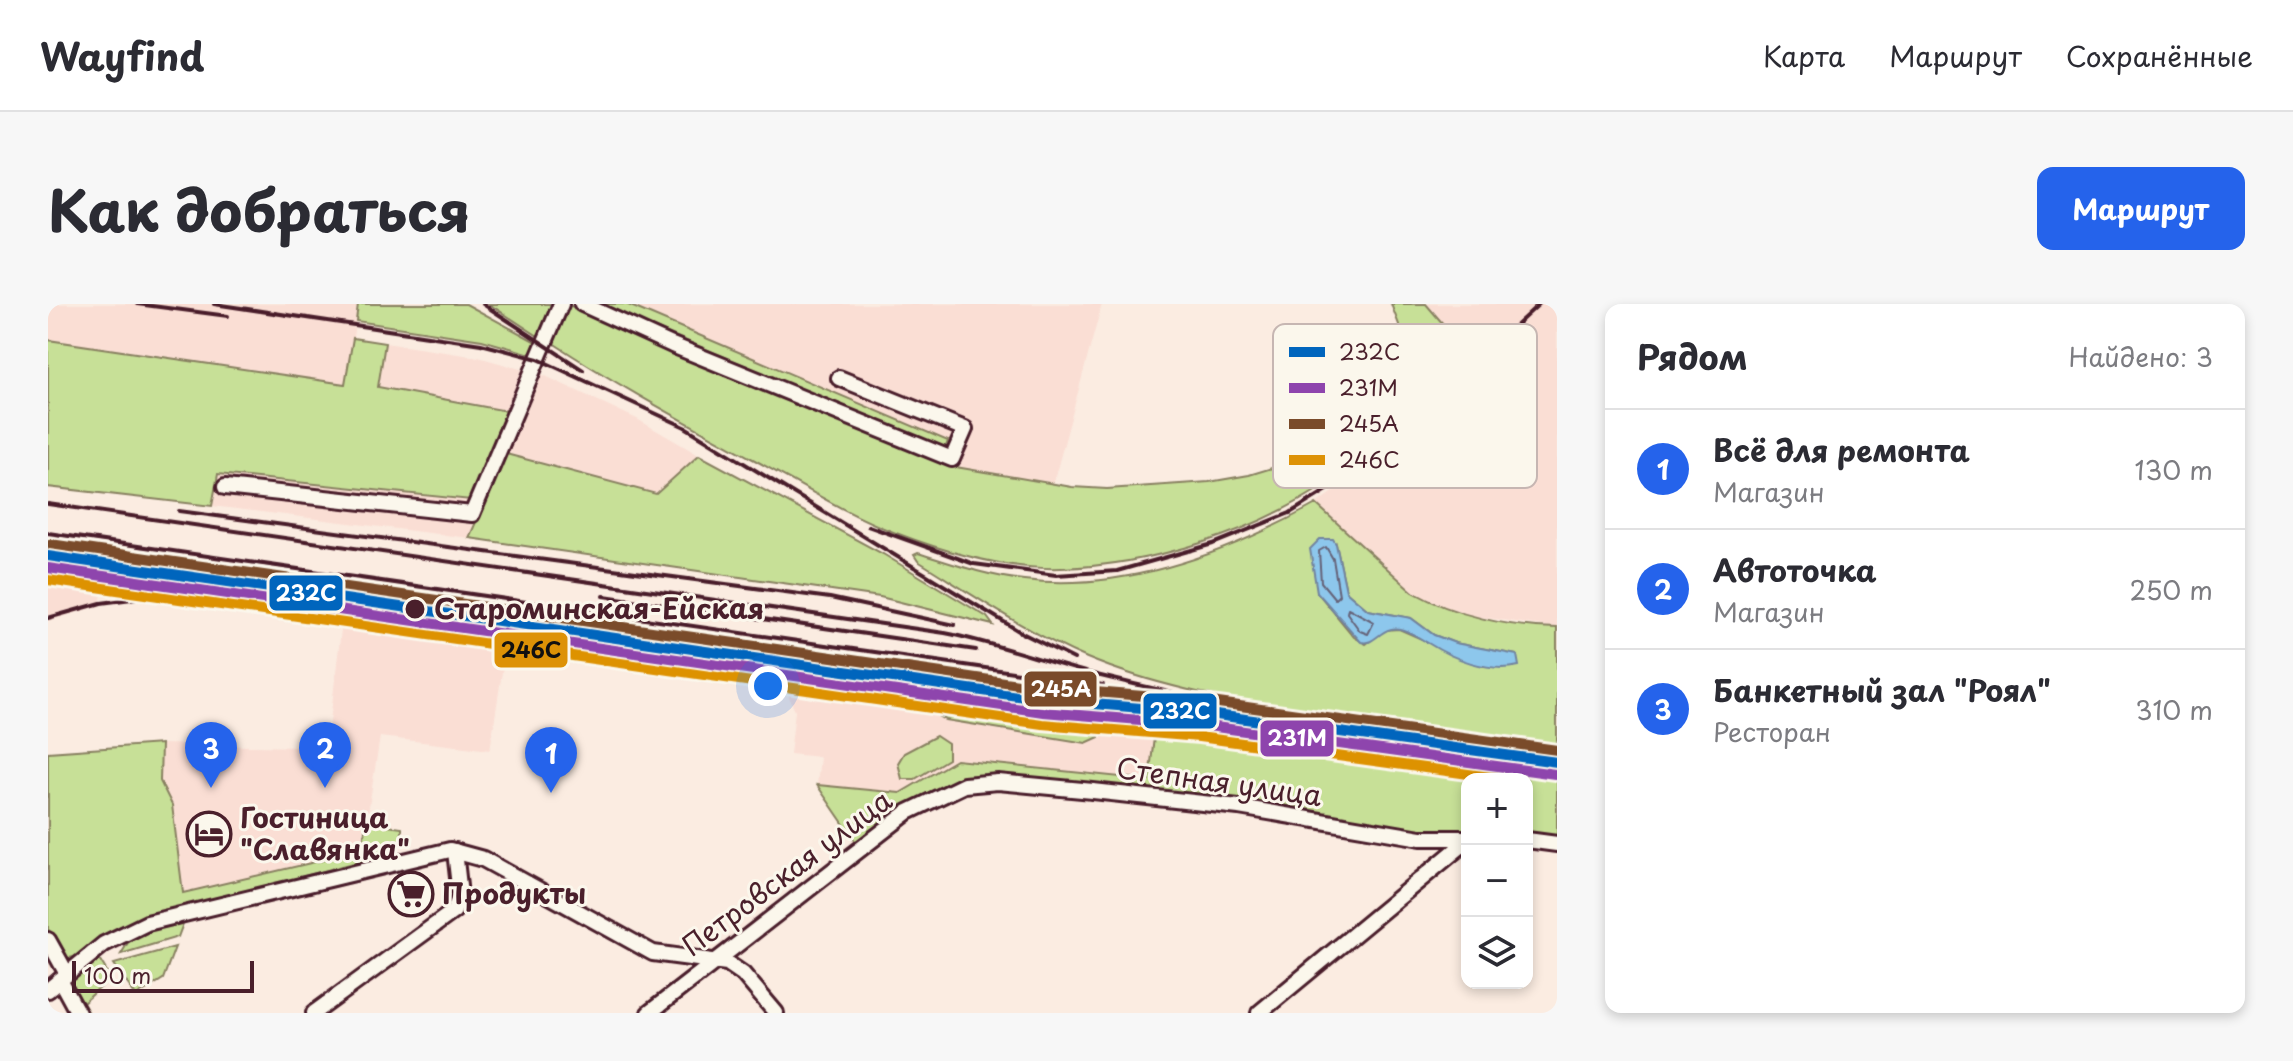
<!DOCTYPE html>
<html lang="ru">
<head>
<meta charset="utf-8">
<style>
	:root { --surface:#fff; --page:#f7f7f7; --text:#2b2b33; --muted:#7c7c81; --line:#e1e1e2; --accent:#2563eb }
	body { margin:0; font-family:"Playpen Sans",sans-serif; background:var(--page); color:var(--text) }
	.controls { position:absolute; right:24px; bottom:24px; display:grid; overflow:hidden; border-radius:16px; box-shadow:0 4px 12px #0003 }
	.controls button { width:72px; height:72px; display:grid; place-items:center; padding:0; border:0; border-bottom:2px solid var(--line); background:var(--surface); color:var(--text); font:40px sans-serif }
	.scale { position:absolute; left:24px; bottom:20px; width:182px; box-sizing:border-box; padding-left:8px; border:4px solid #4a1f2b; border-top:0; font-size:22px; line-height:28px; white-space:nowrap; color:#4a1f2b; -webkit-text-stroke:6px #fbf7ec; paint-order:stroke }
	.you { position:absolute; left:720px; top:382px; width:28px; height:28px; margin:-20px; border:6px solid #fff; border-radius:50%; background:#1a73e8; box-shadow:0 0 0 12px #1a73e833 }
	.badge { display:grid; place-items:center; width:52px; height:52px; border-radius:50%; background:var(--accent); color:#fff; font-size:26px; font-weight:700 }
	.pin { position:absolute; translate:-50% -66px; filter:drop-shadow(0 2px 4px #0008) }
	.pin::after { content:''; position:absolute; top:42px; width:28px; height:24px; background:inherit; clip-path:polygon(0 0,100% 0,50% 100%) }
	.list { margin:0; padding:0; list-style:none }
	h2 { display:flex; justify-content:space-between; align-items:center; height:104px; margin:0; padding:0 32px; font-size:34px }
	h2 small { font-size:26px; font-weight:400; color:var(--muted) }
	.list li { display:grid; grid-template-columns:52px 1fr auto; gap:24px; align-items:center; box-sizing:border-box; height:120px; padding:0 32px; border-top:2px solid var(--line) }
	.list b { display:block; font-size:30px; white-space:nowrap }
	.list p { margin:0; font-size:26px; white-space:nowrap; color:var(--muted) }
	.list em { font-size:26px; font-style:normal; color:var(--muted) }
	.icon { flex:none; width:44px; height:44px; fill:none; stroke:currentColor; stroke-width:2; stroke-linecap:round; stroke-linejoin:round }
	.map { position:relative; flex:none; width:1509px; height:709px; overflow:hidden; border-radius:16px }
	header { display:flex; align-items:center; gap:48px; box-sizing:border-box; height:112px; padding:0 40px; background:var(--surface); border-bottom:2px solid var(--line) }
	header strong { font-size:38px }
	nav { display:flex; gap:44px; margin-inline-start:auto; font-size:28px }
	.intro { display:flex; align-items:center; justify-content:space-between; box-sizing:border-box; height:192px; padding:0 48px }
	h1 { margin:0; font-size:56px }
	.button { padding:20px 36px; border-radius:16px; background:var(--accent); color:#fff; font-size:28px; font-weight:700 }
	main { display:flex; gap:48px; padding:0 48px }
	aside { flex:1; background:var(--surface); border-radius:16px; box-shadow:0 4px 12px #0003 }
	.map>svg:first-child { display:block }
	.built { fill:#faded4 }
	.green { fill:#c7e097; stroke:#888061; stroke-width:2; fill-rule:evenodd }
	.water { fill:#8dc7ec; stroke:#72849f; stroke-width:2 }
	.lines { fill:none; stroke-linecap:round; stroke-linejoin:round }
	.shore { stroke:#656278; stroke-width:2 }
	.minor-casing { stroke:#4a1f2b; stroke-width:20 }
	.minor { stroke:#fbf7ec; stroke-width:14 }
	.rail { stroke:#4a1f2b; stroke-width:4 }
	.rail-1-casing { stroke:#fbf7ec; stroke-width:16 }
	.rail-2-casing { stroke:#fbf7ec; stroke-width:16 }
	.rail-3-casing { stroke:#fbf7ec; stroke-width:16 }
	.rail-4-casing { stroke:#fbf7ec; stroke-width:16 }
	.rail-1 { stroke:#0065bd; stroke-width:10 }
	.rail-2 { stroke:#8e44ad; stroke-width:10 }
	.rail-3 { stroke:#7a4b2a; stroke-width:10 }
	.rail-4 { stroke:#dd9206; stroke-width:10 }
	.stop-dot { fill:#4a1f2b; stroke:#fbf7ec; stroke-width:3 }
	.labels { text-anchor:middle; stroke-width:6; stroke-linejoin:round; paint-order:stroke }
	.stop-label { font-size:28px; font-weight:bold; fill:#4a1f2b; stroke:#fbf7ec; text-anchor:start }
	.street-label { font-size:28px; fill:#4a1f2b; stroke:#fbf7ec }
	.poi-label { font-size:28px; font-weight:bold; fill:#4a1f2b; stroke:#fbf7ec; text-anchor:start }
	.key { fill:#fbf7ec; stroke:#c6b6b2; stroke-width:2 }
	.key-label { font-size:22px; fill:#4a1f2b }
	.line-badge { stroke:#fbf7ec; stroke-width:3 }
	.badge-label { font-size:22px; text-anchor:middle; font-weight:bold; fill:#fff }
	.pale-badge-label { font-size:22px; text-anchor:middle; font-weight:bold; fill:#111 }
</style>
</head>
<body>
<header>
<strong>Wayfind</strong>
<nav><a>Карта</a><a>Маршрут</a><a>Сохранённые</a></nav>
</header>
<div class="intro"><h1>Как добраться</h1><a class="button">Маршрут</a></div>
<main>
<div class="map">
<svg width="1509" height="709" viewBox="0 0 1509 709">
	<rect width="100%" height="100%" fill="#fbece1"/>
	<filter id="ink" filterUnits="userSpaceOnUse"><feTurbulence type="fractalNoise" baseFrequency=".0125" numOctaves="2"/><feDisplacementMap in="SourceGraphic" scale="16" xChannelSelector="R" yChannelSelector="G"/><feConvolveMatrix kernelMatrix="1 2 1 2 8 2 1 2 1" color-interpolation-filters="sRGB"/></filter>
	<g filter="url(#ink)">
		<g class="built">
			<polygon points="0,0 310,0 298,80 0,36"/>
			<polygon points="578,0 1054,0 1005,180 902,162 891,157 900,137"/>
			<polygon points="1378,0 1509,0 1509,324 1425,312 1380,297 1365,288 1268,200 1385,115 1362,87 1415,43"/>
			<polygon points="337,39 430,53 476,66 459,107 329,83"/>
			<polygon points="493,70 589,115 651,151 608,190 458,150"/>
			<polygon points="169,170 423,196 438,196 421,234 164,202"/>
			<polygon points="0,270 56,277 52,302 0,317"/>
			<polygon points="296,301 461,323 442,446 332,433 314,547 134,589 124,501 112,477 113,440 252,443 281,426"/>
			<polygon points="693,358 1108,416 1101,476 908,456 852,489 769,481 772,453 742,450 747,407 739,388 690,381"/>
		</g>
		<g class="green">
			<polygon points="310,0 418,0 488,38 483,50 434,36 308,17"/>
			<polygon points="441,0 504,0 490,32"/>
			<polygon points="550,0 578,0 900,137 897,145"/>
			<path d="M1343,0H1378L1415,43L1363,87L1373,100C1343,126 1314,155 1281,178C1207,229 1103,261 1013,264C959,266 898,248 848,229C798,210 751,180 703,154C636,117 569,81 505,39L521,1L627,50L902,162L1024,183L1059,185L1161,178L1201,171L1237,160L1290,136L1314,115L1350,74L1353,26Z"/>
			<polygon points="305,34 337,39 330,83 459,107 423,196 170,170 164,202 0,183 0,36 297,80"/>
			<polygon points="458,150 608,190 651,151 835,250 939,313 945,321 832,293 421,234"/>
			<path d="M1268,200L1365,288C1407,312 1461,323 1509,324V452C1420,439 1333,424 1245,407C1175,394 1104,381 1039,354C979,328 925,291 870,257L866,251L870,249C905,260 939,272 976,276C1077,288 1182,248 1268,200ZM1288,240L1298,287L1320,306L1363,314L1386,331L1407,339L1469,351L1466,363L1435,362L1351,325L1336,326L1318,340L1306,333L1269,288Z"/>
			<polygon points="890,392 1044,412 1051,423 1051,433 1038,439 898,416 883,408 880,401 883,394"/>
			<polygon points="1024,404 1153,415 1509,464 1509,535 1479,531 1479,475 1419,475 1419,528 1386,529 936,474 810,541 769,481 852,489 908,456 1101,476 1108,416"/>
			<polygon points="888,432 900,440 900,455 867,475 854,475 850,459 856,449"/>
			<path d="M113,440L112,477L124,501L135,589L314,547L318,519L354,524V537L340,550L87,617C69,625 36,654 20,654L0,625V448Z"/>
			<polygon points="136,617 130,633 73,650 84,632"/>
			<polygon points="127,643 115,675 88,692 66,660"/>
			<polygon points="50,653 63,674 35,699 41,709 36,709 18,678"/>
		</g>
		<path class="water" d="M1272,235H1285L1288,240L1298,287L1320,306L1363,314L1386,331L1407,339L1469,351L1471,362C1441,369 1405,355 1380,339C1371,334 1362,327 1352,325C1333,321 1328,342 1313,338L1269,288L1262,245Z"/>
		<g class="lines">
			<g class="shore">
				<polygon points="1278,243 1285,255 1291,291 1287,295 1273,278 1271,247"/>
				<polygon points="1300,304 1326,318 1320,330 1312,327 1299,309"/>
			</g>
			<g class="minor-casing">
				<g id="minor">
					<polyline points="534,0 624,41 904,155 917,125 791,74"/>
					<polyline points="177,183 424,210 513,0"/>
					<polyline points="1479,536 1509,540"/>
					<polyline points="0,636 19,670"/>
					<polyline points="12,676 30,709"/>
					<polyline points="0,686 56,640 99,619 402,546 435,555 605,649 679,659 695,670 728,709"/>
					<polyline points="266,709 406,607 412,591 407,547"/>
					<polyline points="601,709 860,508 916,481 950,478 1045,487 1191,503 1373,534 1419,534"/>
					<polyline points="1211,709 1419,537"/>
				</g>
			</g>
			<use href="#minor" class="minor"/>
			<g class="rail">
				<polyline points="89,0 180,12"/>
				<polyline points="166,0 433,40 490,55 637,123 974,329 1026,355"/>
				<polyline points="435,0 535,66"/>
				<path d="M0,200L897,329C951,340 1003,360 1057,373C1162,399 1269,418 1376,439"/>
				<polyline points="131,207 782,294 907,321"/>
				<polyline points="820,222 926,260 1008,271 1069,267 1165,240 1242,209 1310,167 1491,0"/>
				<polyline points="0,229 1055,381"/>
				<polyline points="0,265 158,286 286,295"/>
				<polyline points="556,292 928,346"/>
				<polyline points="487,312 1154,409"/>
				<polyline points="0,314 53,299 130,289"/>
			</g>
			<g class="rail-1-casing">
				<polyline id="rail-1" points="0,252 997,396 1154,409 1509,458"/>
			</g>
			<g class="rail-2-casing">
				<polyline id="rail-2" points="0,264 995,408 1153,421 1507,470"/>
			</g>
			<g class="rail-3-casing">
				<polyline id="rail-3" points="2,240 998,384 1156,397 1509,446"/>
			</g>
			<g class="rail-4-casing">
				<polyline id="rail-4" points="0,276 994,420 1151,433 1457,475"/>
			</g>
			<use href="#rail-1" class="rail-1"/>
			<use href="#rail-2" class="rail-2"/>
			<use href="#rail-3" class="rail-3"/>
			<use href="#rail-4" class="rail-4"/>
		</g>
	</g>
	<defs>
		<g id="hotel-ring" transform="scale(2.3)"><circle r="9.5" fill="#fbf7ec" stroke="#4a1f2b" stroke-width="1.5"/><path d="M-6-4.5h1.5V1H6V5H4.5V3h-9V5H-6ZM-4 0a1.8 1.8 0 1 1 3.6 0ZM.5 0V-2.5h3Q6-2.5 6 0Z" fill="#4a1f2b"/></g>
		<g id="supermarket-ring" transform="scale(2.3)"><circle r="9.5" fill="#fbf7ec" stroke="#4a1f2b" stroke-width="1.5"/><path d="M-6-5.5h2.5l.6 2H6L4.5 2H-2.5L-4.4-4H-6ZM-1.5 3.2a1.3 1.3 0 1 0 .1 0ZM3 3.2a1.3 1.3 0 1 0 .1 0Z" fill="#4a1f2b"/></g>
	</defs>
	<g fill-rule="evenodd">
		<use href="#hotel-ring" x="161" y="530"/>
		<use href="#supermarket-ring" x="363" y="590"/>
	</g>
	<circle class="stop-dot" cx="367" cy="305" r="11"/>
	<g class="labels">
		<g class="stop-label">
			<text x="386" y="315">Староминская-Ейская</text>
		</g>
		<g class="street-label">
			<text transform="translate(1171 478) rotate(8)" y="10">Степная улица</text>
			<text transform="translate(739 569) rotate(-37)" y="10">Петровская улица</text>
		</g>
		<g class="poi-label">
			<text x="192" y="524">Гостиница<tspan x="192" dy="32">"Славянка"</tspan></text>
			<text x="394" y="600">Продукты</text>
		</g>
	</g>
	<rect x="1225" y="20" width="264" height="164" rx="12" class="key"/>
	<rect x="1241" y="43" width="36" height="10" fill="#0065bd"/>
	<rect x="1241" y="79" width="36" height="10" fill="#8e44ad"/>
	<rect x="1241" y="115" width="36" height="10" fill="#7a4b2a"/>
	<rect x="1241" y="151" width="36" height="10" fill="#dd9206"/>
	<g class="key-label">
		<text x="1291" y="56">232C</text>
		<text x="1291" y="92">231М</text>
		<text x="1291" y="128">245А</text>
		<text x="1291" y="164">246С</text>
	</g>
	<g class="line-badge">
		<rect x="220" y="270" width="76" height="38" rx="8" fill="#0065bd"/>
		<rect x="445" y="327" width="76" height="38" rx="8" fill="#dd9206"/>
		<rect x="975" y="366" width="75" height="38" rx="8" fill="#7a4b2a"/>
		<rect x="1094" y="388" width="76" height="38" rx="8" fill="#0065bd"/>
		<rect x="1211" y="415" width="76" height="39" rx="8" fill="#8e44ad"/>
	</g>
	<g class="badge-label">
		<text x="258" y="297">232C</text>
		<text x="1013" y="393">245А</text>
		<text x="1132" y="415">232C</text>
		<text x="1249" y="442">231М</text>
	</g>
	<g class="pale-badge-label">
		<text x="483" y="354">246С</text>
	</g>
</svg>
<div class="controls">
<button>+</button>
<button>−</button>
<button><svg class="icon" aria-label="layers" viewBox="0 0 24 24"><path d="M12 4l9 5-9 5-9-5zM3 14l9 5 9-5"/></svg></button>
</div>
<div class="scale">100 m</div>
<div class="you"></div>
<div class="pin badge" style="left:503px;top:489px">1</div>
<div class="pin badge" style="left:277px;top:484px">2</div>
<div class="pin badge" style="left:163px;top:484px">3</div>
</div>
<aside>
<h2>Рядом<small>Найдено: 3</small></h2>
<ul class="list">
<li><span class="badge">1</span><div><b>Всё для ремонта</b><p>Магазин</p></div><em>130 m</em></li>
<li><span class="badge">2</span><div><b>Автоточка</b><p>Магазин</p></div><em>250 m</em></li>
<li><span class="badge">3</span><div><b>Банкетный зал &quot;Роял&quot;</b><p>Ресторан</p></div><em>310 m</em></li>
</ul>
</aside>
</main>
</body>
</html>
